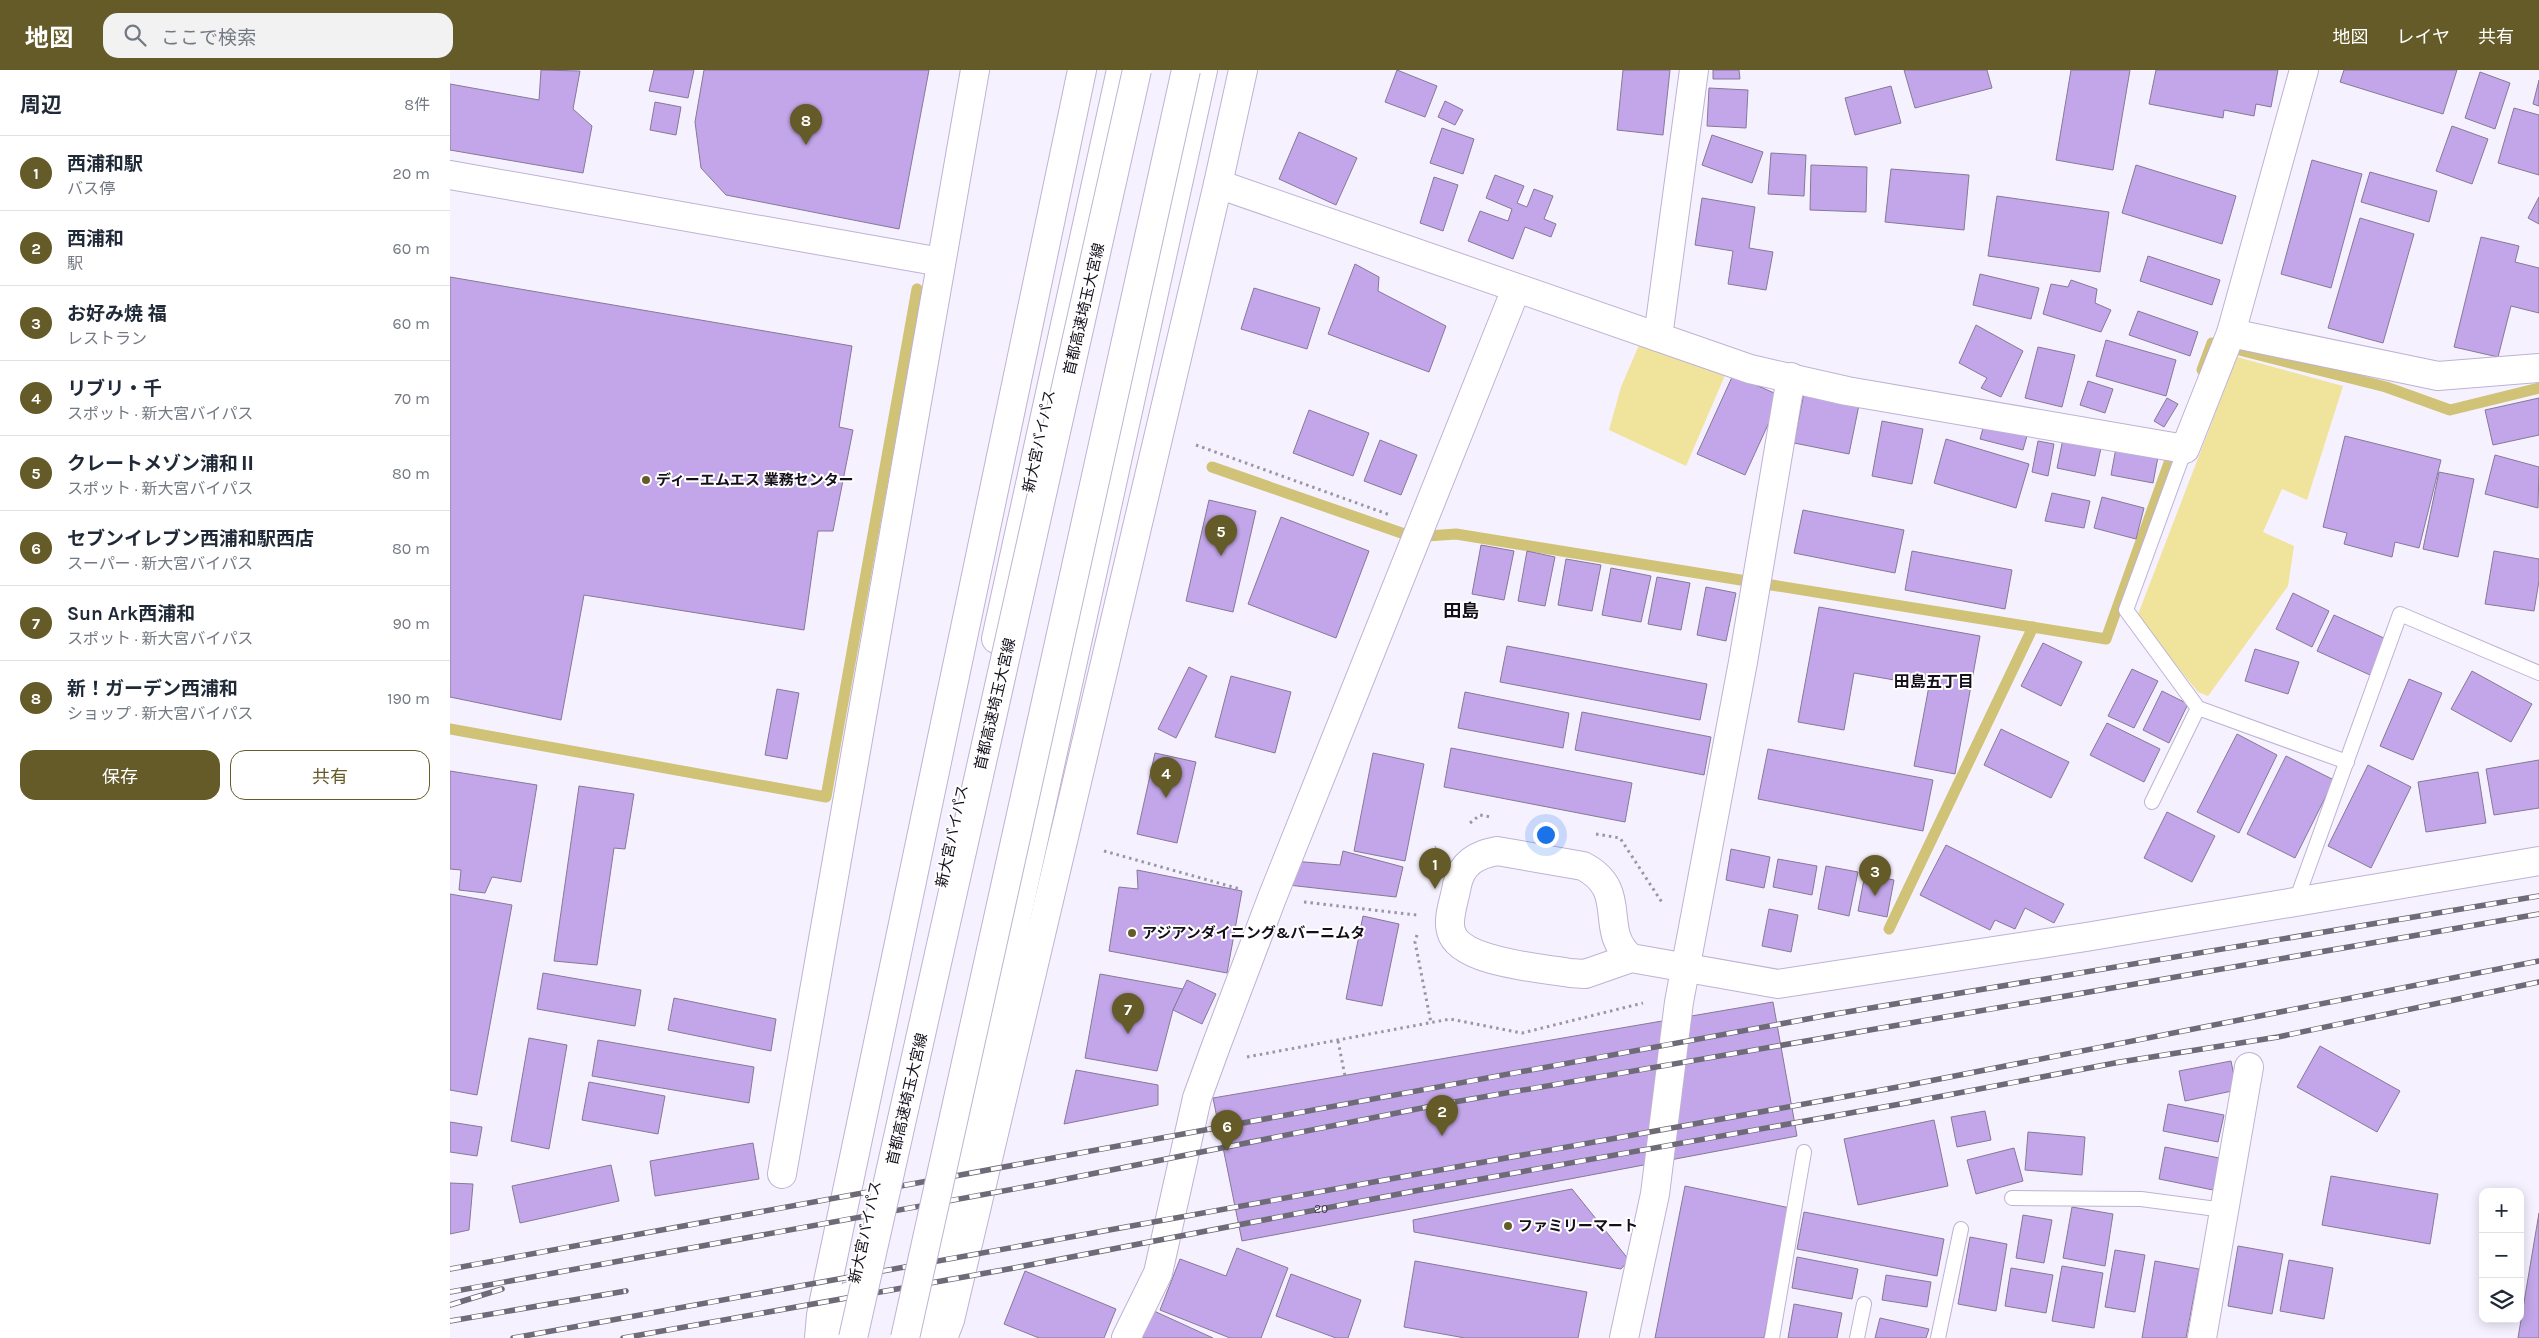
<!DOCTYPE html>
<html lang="ja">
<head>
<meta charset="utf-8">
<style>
	:root { --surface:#fff; --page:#f2f2f3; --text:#1f2937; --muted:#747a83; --line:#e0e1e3; --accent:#655b28 }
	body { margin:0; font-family:Karla,"Noto Sans JP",sans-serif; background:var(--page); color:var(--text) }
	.controls { position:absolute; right:15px; bottom:15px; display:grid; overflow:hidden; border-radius:10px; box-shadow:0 2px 12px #0003 }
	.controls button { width:45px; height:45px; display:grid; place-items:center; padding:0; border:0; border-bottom:1px solid var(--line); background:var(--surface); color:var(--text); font:25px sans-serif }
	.you { position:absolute; left:1095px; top:764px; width:18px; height:18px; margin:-12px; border:4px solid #fff; border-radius:50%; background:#1a73e8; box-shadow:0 0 0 8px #1a73e833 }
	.badge { display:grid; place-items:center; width:32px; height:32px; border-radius:50%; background:var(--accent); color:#fff; font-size:16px; font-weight:700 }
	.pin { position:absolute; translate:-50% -41px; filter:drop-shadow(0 1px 2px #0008) }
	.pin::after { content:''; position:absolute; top:26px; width:18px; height:15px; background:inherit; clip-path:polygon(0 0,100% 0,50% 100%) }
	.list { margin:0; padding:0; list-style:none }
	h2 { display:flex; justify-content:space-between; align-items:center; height:65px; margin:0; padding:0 20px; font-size:21px }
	h2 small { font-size:16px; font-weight:400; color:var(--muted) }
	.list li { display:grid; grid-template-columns:32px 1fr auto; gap:15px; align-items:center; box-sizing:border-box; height:75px; padding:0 20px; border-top:1px solid var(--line) }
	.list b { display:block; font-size:19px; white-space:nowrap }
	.list p { margin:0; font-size:16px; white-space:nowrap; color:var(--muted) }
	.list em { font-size:16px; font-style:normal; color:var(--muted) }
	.actions { display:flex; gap:10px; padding:15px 20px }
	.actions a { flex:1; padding:11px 0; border:1px solid var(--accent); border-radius:15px; text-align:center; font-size:18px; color:var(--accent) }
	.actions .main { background:var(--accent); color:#fff }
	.icon { flex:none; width:28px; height:28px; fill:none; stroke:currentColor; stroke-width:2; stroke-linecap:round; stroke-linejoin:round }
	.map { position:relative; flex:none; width:2089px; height:1268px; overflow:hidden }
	header { display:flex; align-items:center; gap:30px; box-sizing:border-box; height:70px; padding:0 25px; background:var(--accent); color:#fff }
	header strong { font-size:24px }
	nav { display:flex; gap:28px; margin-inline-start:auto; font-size:18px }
	.search { width:350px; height:45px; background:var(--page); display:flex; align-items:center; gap:12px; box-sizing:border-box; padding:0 18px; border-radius:15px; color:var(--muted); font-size:19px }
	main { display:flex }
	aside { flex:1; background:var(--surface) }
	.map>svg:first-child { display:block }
	.green { fill:#f0e39c }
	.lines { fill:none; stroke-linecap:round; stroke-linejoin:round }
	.stream { stroke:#d0c276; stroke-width:11 }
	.building { fill:#c2a6e9; stroke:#857997 }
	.lane-casing { stroke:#bfb2d3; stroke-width:16 }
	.street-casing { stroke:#bfb2d3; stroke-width:30 }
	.highway-casing { stroke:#bfb2d3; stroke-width:30 }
	.path { stroke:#9b96a4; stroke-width:3; stroke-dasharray:2.5 4; stroke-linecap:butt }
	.lane { stroke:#fff; stroke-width:14 }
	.street { stroke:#fff; stroke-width:28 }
	.highway { stroke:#fff; stroke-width:28 }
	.rail-casing { stroke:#6f6a77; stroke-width:5.5 }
	.rail { stroke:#fff; stroke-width:4; stroke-dasharray:11; stroke-linecap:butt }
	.highway-bridge-casing { stroke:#bfb2d3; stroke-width:30; stroke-linecap:butt }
	.highway-bridge { stroke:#fff; stroke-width:28 }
	.poi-dot { fill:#655b28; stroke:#fff; stroke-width:2 }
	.labels { text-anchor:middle; stroke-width:4; stroke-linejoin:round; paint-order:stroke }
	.number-label { font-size:12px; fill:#40354e }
	.street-label { font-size:15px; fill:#140f1b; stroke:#fff }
	.poi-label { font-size:15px; font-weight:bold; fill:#140f1b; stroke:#fff; text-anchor:start }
	.neighbourhood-label { font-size:16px; font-weight:bold; fill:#140f1b; stroke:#fff }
	.quarter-label { font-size:18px; font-weight:bold; fill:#140f1b; stroke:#fff }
</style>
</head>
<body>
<header>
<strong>地図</strong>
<div class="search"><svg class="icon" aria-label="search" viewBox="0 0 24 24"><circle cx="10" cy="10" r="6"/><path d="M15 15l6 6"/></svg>ここで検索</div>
<nav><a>地図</a><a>レイヤ</a><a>共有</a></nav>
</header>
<main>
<aside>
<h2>周辺<small>8件</small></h2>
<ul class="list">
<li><span class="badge">1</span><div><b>西浦和駅</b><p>バス停</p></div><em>20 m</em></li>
<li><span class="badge">2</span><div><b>西浦和</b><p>駅</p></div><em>60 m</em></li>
<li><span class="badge">3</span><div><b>お好み焼 福</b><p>レストラン</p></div><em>60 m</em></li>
<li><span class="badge">4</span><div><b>リブリ・千</b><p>スポット · 新大宮バイパス</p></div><em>70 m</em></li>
<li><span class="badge">5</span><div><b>クレートメゾン浦和Ⅱ</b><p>スポット · 新大宮バイパス</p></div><em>80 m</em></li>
<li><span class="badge">6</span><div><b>セブンイレブン西浦和駅西店</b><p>スーパー · 新大宮バイパス</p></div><em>80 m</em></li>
<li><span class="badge">7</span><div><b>Sun Ark西浦和</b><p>スポット · 新大宮バイパス</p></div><em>90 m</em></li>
<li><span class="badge">8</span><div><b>新！ガーデン西浦和</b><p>ショップ · 新大宮バイパス</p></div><em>190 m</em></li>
</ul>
<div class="actions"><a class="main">保存</a><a>共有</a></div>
</aside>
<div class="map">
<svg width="2089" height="1268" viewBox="0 0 2089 1268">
	<rect width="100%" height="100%" fill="#f6f1ff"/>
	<g class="green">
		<polygon points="1189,275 1276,303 1236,396 1159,360 1171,317"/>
		<polygon points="1787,287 1893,316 1857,430 1832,419 1813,462 1844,476 1838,516 1758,626 1748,622 1687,547"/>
	</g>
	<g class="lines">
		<g class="stream">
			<polyline points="1752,300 1762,273 1936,317 2000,340 2089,318"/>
			<polyline points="762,397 963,467 1006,464 1656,569 1725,376"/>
			<polyline points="0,659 376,727 467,219"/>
			<polyline points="1439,859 1583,557"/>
		</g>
	</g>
	<g class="building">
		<polygon points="91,0 130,1 123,39 142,56 133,103 0,80 0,14 89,30"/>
		<polygon points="204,0 244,0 238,28 199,21"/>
		<polygon points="254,0 479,0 449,159 276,125 251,98 245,52"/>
		<polygon points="947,0 987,16 975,47 935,32"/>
		<polygon points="1173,0 1220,0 1213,65 1167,60"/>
		<polygon points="1263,0 1289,0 1290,9 1263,9"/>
		<polygon points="1454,0 1537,0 1542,18 1465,38"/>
		<polygon points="1621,0 1680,0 1663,100 1606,90"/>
		<polygon points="1706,0 1828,0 1821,37 1806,34 1804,46 1774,40 1773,48 1699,34"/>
		<polygon points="1894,0 2007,0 1993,44 1890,12"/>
		<polygon points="2030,2 2060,13 2045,59 2015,48"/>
		<polygon points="2089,10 2089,36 2083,34"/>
		<polygon points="1441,16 1451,53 1405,65 1395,28"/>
		<polygon points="1259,18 1298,20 1296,58 1257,56"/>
		<polygon points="995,31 1013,40 1005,55 988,47"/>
		<polygon points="205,32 231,37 226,65 200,60"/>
		<polygon points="2064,38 2089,45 2089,105 2048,93"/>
		<polygon points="2002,56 2038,69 2022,114 1986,101"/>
		<polygon points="992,58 1024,69 1013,104 980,93"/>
		<polygon points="849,62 907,88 886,135 829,109"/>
		<polygon points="1262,65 1313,82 1302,113 1252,95"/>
		<polygon points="1321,83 1356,85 1354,126 1318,124"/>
		<polygon points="1862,90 1912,104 1881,218 1831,204"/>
		<polygon points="1361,95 1417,97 1416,142 1360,140"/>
		<polygon points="1686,95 1786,126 1772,174 1672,143"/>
		<polygon points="1441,99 1519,105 1514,160 1435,152"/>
		<polygon points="1920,102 1987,121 1979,152 1911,132"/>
		<polygon points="1045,105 1074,116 1067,133 1077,137 1084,119 1103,126 1094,149 1106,154 1101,167 1075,157 1063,189 1018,171 1030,141 1058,151 1062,139 1036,128"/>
		<polygon points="984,107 1008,115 993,161 970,153"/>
		<polygon points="1547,126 1659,142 1650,202 1538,186"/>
		<polygon points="2089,127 2089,154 2078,148"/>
		<polygon points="1252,128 1305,137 1299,178 1323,182 1316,220 1278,214 1283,181 1245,175"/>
		<polygon points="1910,148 1964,164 1933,273 1878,258"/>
		<polygon points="2031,167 2069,176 2065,192 2089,198 2089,243 2061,236 2048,287 2004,277"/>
		<polygon points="1698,186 1770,210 1762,235 1690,211"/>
		<polygon points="905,194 929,207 928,221 996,256 979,302 878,264"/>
		<polygon points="1530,204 1589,218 1581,249 1523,235"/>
		<polygon points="0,207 402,276 389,357 403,360 383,461 368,461 354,560 134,525 111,650 0,627"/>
		<polygon points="1621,210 1647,219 1645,233 1661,240 1651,262 1593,244 1601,214 1618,217"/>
		<polygon points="804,218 870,238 857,279 791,259"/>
		<polygon points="1688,241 1748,262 1740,286 1679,265"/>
		<polygon points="1526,255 1573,281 1551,327 1531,318 1537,308 1509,293"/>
		<polygon points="1656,270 1726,290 1716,326 1646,306"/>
		<polygon points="1588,277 1625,285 1612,337 1575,328"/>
		<polygon points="1283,305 1331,326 1295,405 1247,384"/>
		<polygon points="1638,311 1663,319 1655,343 1630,335"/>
		<polygon points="1354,323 1409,335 1399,384 1344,373"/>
		<polygon points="1717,328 1728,334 1714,357 1704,351"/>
		<polygon points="2089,328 2089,365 2043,375 2035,340"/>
		<polygon points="859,340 919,363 903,406 843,383"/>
		<polygon points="1432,351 1473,359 1462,414 1422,406"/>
		<polygon points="1535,351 1578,362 1573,380 1530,369"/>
		<polygon points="1895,366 1991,390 1969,478 1945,472 1942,487 1894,474 1897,463 1873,457"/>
		<polygon points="1496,369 1579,394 1566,438 1484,413"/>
		<polygon points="1613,369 1651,378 1645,406 1607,398"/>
		<polygon points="930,370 967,385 951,425 914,411"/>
		<polygon points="1588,371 1604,374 1598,406 1582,402"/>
		<polygon points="1666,378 1708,387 1703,413 1661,405"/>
		<polygon points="2045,385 2089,397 2088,438 2035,424"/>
		<polygon points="1989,402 2024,409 2008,487 1973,479"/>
		<polygon points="1602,423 1640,431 1634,458 1595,451"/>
		<polygon points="1652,427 1694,438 1686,469 1644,458"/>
		<polygon points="759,430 806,441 783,542 736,531"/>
		<polygon points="1353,440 1454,460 1445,503 1344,483"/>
		<polygon points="831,447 919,481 886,568 798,534"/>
		<polygon points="1031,475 1064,481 1054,530 1022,524"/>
		<polygon points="1077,481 1105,487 1095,536 1068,531"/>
		<polygon points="1462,481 1562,500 1555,539 1455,520"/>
		<polygon points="2044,481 2089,489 2089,511 2084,541 2035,534"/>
		<polygon points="1116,489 1151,495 1142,541 1108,535"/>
		<polygon points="1161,498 1201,506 1191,552 1152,545"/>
		<polygon points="1207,507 1240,513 1231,560 1198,554"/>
		<polygon points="1256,517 1286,523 1276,571 1247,565"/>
		<polygon points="1843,523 1879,541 1862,577 1826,559"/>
		<polygon points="1369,537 1530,566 1505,704 1464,696 1479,616 1404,603 1394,660 1348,652"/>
		<polygon points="1884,545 1936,569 1920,605 1867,581"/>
		<polygon points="1593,573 1632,592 1611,636 1571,616"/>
		<polygon points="1057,576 1257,614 1250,650 1050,612"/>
		<polygon points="1805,579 1849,592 1838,624 1795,611"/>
		<polygon points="739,597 757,606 726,668 708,659"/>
		<polygon points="1682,599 1708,611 1684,658 1658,646"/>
		<polygon points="2022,601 2082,634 2061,672 2001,639"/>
		<polygon points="781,606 841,622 825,683 765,667"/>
		<polygon points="1959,609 1992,623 1963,690 1930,676"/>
		<polygon points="327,619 349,623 337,689 315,685"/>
		<polygon points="1712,621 1738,634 1719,673 1693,660"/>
		<polygon points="1015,622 1119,643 1113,678 1008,658"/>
		<polygon points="1132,642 1261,667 1254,705 1125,680"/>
		<polygon points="1657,653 1710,679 1694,712 1640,685"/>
		<polygon points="1551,659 1619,692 1601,728 1534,695"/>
		<polygon points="1787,664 1827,685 1789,763 1747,742"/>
		<polygon points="1001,678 1182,713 1175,752 994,717"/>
		<polygon points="1318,679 1483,710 1473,761 1308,729"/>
		<polygon points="705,683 746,692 727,773 687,764"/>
		<polygon points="923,683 974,694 955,791 904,781"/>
		<polygon points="1836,686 1884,710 1845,788 1797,764"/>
		<polygon points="2089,690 2089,738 2044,745 2036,699"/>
		<polygon points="1918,695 1961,717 1921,798 1878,776"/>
		<polygon points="0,701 87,715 71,812 42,807 35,823 9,820 11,800 0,799"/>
		<polygon points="2028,702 2036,753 1976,762 1968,712"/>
		<polygon points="129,716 184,724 175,779 164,778 147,895 104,891"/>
		<polygon points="1717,742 1765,766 1742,812 1694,788"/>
		<polygon points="1496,775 1614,834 1604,853 1575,838 1565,859 1545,850 1540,860 1470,825"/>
		<polygon points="1281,779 1320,787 1314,818 1276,810"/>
		<polygon points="893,781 953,797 946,827 838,815 843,791 890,795"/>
		<polygon points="1328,789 1367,796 1362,825 1323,817"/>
		<polygon points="1376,796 1408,802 1399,846 1368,839"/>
		<polygon points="687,800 792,821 777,903 659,881 669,817 688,819"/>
		<polygon points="1415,804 1444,810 1437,847 1408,841"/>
		<polygon points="0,824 62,835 27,1025 0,1020"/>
		<polygon points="1319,839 1348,845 1341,882 1312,876"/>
		<polygon points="913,846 949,854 932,936 896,929"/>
		<polygon points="93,903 191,920 185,956 87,939"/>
		<polygon points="650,904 733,919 723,940 707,1001 635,988"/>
		<polygon points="737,910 766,924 752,954 723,940"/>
		<polygon points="224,928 326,949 321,981 218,960"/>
		<polygon points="1323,932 1347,1066 792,1171 763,1028"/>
		<polygon points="79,968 117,975 99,1079 61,1071"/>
		<polygon points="148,970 304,997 299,1033 142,1006"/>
		<polygon points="1870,976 1950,1021 1927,1062 1847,1017"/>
		<polygon points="1781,991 1787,1020 1735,1031 1729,1001"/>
		<polygon points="626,1000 708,1015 708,1035 614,1054"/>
		<polygon points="139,1012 215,1026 208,1064 132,1050"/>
		<polygon points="1718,1034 1774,1045 1768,1072 1713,1061"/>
		<polygon points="1535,1041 1541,1070 1507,1077 1501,1047"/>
		<polygon points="1484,1050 1498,1116 1408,1135 1394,1069"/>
		<polygon points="0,1052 32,1057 27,1086 0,1082"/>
		<polygon points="1578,1062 1635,1067 1632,1105 1575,1100"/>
		<polygon points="303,1073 309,1109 205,1126 200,1091"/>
		<polygon points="1715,1077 1769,1088 1763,1120 1709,1109"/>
		<polygon points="1564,1078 1573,1111 1526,1124 1517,1090"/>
		<polygon points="161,1095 169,1131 70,1153 62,1116"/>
		<polygon points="1881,1106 1988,1124 1980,1174 1872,1155"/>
		<polygon points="0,1113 23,1114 19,1160 0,1164"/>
		<polygon points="1235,1116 1340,1138 1314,1268 1205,1268"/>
		<polygon points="1122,1119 1179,1190 1171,1199 964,1162 963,1150"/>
		<polygon points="1622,1137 1663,1144 1655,1196 1613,1188"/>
		<polygon points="1354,1142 1494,1169 1487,1206 1347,1179"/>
		<polygon points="2089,1143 2089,1268 2068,1268"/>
		<polygon points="1573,1145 1602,1150 1594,1193 1566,1188"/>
		<polygon points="1520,1167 1557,1174 1546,1241 1508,1234"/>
		<polygon points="1788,1176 1833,1184 1822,1244 1778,1236"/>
		<polygon points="787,1178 838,1198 811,1268 780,1268 710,1240 730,1189 776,1206"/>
		<polygon points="1665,1180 1695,1185 1685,1242 1655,1237"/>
		<polygon points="1347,1187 1408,1199 1402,1229 1342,1218"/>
		<polygon points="1839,1190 1883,1198 1874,1249 1830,1241"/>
		<polygon points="965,1191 1137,1222 1128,1268 1015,1268 954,1257"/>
		<polygon points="1705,1191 1749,1199 1736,1268 1692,1268"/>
		<polygon points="1612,1196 1653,1203 1644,1258 1602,1251"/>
		<polygon points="1561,1198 1603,1205 1596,1243 1555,1236"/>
		<polygon points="575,1201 666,1239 654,1268 589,1268 554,1254"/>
		<polygon points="841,1204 911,1230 898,1268 886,1268 826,1246"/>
		<polygon points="1436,1205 1481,1212 1477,1237 1432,1230"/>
		<polygon points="1344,1234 1392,1243 1387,1268 1338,1268"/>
		<polygon points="704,1241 763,1268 690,1268"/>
		<polygon points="1430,1248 1479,1259 1476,1268 1425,1268"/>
	</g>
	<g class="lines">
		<g class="lane-casing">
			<g id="lane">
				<polyline points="1735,379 1676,540 1748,638 1897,692"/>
				<polyline points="1702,732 1748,638"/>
				<polyline points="1846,831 1950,544 2089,603"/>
				<polyline points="1562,1128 1691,1129 1774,1140"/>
				<polyline points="1322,1268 1354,1082"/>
				<polyline points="1407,1268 1414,1234"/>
				<polyline points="1488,1268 1511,1159"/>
			</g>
		</g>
		<g class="street-casing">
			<g id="street">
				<polyline points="0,105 491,192"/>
				<polyline points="768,114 1300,299 1397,321 1735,379 1781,263 1854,0"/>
				<polyline points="1781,263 1988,306 2089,298"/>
				<polyline points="1208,267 1244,0"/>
				<path d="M1181,888C1147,860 1181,821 1133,796L1047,781C1026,785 1012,793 1007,815C1005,829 997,848 1001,861C1009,893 1092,898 1120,903L1135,904L1181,888L1328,914L1636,867L2089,791"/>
				<polyline points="332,1104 525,0"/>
				<polyline points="676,1268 708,1203 747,1028 766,976 822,828 1066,219"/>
				<polyline points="1174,1268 1205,1124 1229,932 1293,592 1341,307"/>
				<polyline points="1752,1268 1799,997"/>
			</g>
		</g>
		<g class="highway-casing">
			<g id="highway">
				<polyline points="546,569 671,0"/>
				<polyline points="369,1268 371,1245 632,0"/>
				<polyline points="388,1268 400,1226"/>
				<polyline points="474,1268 753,0"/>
				<polyline points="493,1268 500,1250 768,114 793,0"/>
			</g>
		</g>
		<g class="path">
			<polyline points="746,375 940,445"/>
			<polyline points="1020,753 1030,745 1041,747"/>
			<polyline points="1146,764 1170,768 1213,834"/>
			<polyline points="654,781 790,819"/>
			<polyline points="977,794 979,783 986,777"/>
			<polyline points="854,832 967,845"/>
			<polyline points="967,865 965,872 981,953"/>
			<polyline points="888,971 895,1006"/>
			<polyline points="797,987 1000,949 1072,963 1193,933"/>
		</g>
		<use href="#lane" class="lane"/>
		<use href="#street" class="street"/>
		<use href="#highway" class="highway"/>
		<g class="rail-casing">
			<g id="rail">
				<polyline points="0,1199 1379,945 2089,826"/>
				<polyline points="0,1222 591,1114 987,1035 2089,844"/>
				<polyline points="0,1235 52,1219"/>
				<polyline points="0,1251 176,1221"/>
				<polyline points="63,1268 1459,1015 2089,891"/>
				<polyline points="173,1268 564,1198 975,1119 1456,1033 1670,992 1828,967 2089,912"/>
			</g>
		</g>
		<use href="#rail" class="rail"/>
		<g class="highway-bridge-casing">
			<g id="highway-bridge">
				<polyline points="403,1268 687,0"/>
				<polyline points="455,1268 736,0"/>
			</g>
		</g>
		<use href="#highway-bridge" class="highway-bridge"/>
	</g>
	<g class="poi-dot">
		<circle cx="196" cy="410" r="5"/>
		<circle cx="682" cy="863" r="5"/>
		<circle cx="1058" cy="1156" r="5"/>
	</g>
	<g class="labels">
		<g class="number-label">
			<text x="871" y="1143">20</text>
		</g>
		<g class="street-label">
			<text transform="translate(634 239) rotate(-77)" y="5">首都高速埼玉大宮線</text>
			<text transform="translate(589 371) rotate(-78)" y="5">新大宮バイパス</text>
			<text transform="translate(545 634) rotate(-77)" y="5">首都高速埼玉大宮線</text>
			<text transform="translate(502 766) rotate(-78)" y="5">新大宮バイパス</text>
			<text transform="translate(457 1029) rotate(-77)" y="5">首都高速埼玉大宮線</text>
			<text transform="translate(415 1162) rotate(-78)" y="5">新大宮バイパス</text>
		</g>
		<g class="poi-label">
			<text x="206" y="415">ディーエムエス 業務センター</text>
			<text x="692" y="868">アジアンダイニング&amp;バーニムタ</text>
			<text x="1068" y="1161">ファミリーマート</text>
		</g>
		<g class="neighbourhood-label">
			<text x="1484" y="617">田島五丁目</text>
		</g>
		<g class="quarter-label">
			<text x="1011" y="547">田島</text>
		</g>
	</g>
</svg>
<div class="controls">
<button>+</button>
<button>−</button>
<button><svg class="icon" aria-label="layers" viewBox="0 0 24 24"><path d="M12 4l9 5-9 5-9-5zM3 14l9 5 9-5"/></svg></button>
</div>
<div class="you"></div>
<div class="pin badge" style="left:985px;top:819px">1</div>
<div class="pin badge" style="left:992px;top:1066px">2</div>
<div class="pin badge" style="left:1425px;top:826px">3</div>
<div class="pin badge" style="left:716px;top:728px">4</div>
<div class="pin badge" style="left:771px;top:486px">5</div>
<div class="pin badge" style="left:777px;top:1081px">6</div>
<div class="pin badge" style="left:678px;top:964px">7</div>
<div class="pin badge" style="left:356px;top:75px">8</div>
</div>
</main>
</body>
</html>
